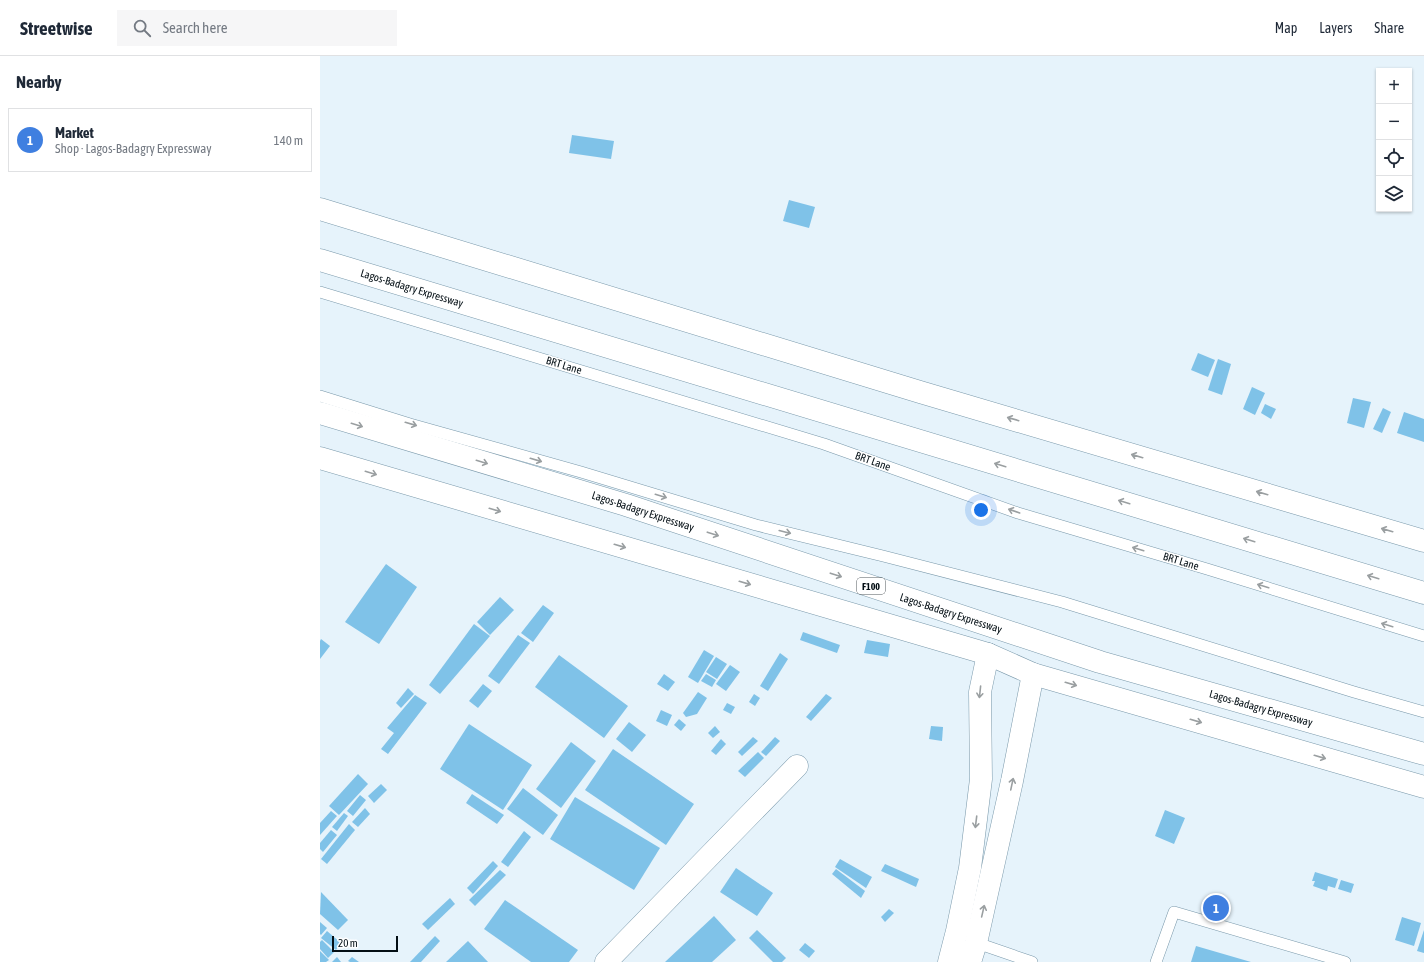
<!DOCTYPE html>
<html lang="en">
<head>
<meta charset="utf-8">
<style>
	:root { --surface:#fff; --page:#f6f6f7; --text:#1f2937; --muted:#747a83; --line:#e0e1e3; --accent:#1a73e8 }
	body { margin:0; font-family:"Asap Condensed",sans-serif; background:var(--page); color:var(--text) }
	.controls { position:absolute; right:12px; top:12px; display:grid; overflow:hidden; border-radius:0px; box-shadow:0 1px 3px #0004 }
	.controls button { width:36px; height:36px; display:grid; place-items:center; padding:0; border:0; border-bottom:1px solid var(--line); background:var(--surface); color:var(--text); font:20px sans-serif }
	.scale { position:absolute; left:12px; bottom:10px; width:66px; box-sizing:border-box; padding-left:4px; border:2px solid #030e14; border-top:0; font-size:11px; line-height:14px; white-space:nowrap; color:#030e14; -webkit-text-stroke:3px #fff; paint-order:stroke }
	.you { position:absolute; left:661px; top:454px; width:14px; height:14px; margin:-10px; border:3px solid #fff; border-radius:50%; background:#1a73e8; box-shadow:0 0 0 6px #1a73e833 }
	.badge { display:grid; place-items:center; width:26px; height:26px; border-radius:50%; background:var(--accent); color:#fff; font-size:13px; font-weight:700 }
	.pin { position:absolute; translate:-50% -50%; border:2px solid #fff; box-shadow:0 1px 4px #0006 }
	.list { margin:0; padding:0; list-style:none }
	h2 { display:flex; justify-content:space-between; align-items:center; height:52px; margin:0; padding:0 16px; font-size:17px }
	h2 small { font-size:13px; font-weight:400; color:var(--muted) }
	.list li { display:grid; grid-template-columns:26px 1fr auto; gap:12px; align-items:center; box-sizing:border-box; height:64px; margin:0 8px 8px; padding:0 8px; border:1px solid var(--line); border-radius:0px }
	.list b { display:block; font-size:15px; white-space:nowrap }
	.list p { margin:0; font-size:13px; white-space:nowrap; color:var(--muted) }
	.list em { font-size:13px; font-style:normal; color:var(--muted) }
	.icon { flex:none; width:22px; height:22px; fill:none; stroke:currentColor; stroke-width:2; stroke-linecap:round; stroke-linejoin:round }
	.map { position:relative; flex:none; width:1104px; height:906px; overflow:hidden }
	header { display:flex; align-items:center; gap:24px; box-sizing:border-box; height:56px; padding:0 20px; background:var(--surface); border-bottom:1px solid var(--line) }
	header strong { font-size:19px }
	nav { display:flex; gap:22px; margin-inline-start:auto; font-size:14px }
	.search { width:280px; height:36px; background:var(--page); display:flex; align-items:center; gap:10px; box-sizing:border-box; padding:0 14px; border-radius:0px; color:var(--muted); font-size:15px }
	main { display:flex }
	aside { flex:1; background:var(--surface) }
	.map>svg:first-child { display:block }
	.building { fill:#7fc2e8 }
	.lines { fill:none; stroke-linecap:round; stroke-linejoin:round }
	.lane-casing { stroke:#7998aa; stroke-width:12 }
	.street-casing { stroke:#7998aa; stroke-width:23 }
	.secondary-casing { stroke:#7998aa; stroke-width:23 }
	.primary-casing { stroke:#7998aa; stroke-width:23 }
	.highway-casing { stroke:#7998aa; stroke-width:23 }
	.lane { stroke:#fff; stroke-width:11 }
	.street { stroke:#fff; stroke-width:22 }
	.secondary { stroke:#fff; stroke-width:22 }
	.primary { stroke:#fff; stroke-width:22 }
	.highway { stroke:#fff; stroke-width:22 }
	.oneway { stroke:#9a9fa1 }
	.labels { text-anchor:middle; stroke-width:3; stroke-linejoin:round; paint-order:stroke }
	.shield { fill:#fff; stroke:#4f565a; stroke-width:1 }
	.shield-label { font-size:10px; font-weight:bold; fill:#030e14 }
	.street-label { font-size:11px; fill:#030e14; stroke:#fff }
</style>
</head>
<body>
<header>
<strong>Streetwise</strong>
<div class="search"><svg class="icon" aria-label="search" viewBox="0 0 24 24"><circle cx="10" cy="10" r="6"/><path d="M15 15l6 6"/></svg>Search here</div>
<nav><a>Map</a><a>Layers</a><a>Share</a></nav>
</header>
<main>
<aside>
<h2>Nearby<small></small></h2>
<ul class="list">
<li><span class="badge" style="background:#3f7fe0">1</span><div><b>Market</b><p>Shop · Lagos-Badagry Expressway</p></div><em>140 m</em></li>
</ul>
</aside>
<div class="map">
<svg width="1104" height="906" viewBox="0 0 1104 906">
	<rect width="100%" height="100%" fill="#e6f3fb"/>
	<g class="building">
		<polygon points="252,79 294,85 291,103 249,97"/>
		<polygon points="469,144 495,151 489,172 463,165"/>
		<polygon points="878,297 895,304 888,321 871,314"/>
		<polygon points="898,303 911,308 902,339 888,334"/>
		<polygon points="932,331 945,337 935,359 923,353"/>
		<polygon points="1033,342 1051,346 1044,372 1027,367"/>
		<polygon points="945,348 956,353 951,363 941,357"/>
		<polygon points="1063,352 1071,356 1062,377 1053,373"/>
		<polygon points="1084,356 1104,363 1104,386 1077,377"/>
		<polygon points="66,508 97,531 59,588 25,566"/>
		<polygon points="180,541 194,554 170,579 157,566"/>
		<polygon points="223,549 234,557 213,586 201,577"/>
		<polygon points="154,568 170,580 120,638 109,629"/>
		<polygon points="483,576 520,589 517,597 480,584"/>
		<polygon points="198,579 210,587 179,628 168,620"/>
		<polygon points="1,583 10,590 0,603 0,585"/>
		<polygon points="547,584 570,588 568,601 544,597"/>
		<polygon points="384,594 394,600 378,627 368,621"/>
		<polygon points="460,597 468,603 448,635 440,630"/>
		<polygon points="239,599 308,650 284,682 215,631"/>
		<polygon points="396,601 407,608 397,623 386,616"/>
		<polygon points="410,609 420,616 406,635 396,628"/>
		<polygon points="344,618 355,626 348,635 337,628"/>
		<polygon points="386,618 396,624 392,631 381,625"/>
		<polygon points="163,628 172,635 158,652 149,645"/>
		<polygon points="88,632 94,638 81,652 76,647"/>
		<polygon points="378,636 387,642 377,658 366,661 363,657"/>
		<polygon points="434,638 440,642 435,650 429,646"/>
		<polygon points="506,638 512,642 491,665 486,661"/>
		<polygon points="95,639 107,647 68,698 61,693 74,677 67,672"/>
		<polygon points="407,647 415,651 411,658 403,654"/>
		<polygon points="341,654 352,659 347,670 336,665"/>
		<polygon points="359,663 366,669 361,675 354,669"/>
		<polygon points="309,666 326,679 312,696 296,683"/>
		<polygon points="149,668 212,709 183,754 120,713"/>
		<polygon points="395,670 400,676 393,682 388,677"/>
		<polygon points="611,670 623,671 622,685 609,683"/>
		<polygon points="433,681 438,685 422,700 418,696"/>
		<polygon points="455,681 460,685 446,700 441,696"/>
		<polygon points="401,683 406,688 396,699 391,695"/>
		<polygon points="251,686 276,705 241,752 216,733"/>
		<polygon points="293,693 374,748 346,789 265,734"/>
		<polygon points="438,696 444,702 425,721 418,715"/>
		<polygon points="38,718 48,728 19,759 9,750"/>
		<polygon points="61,728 67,734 54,747 48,740"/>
		<polygon points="203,732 238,759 223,779 187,753"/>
		<polygon points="152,738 184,759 177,768 146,747"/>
		<polygon points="40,739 46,744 33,760 27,755"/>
		<polygon points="255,741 340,792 314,834 230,783"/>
		<polygon points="45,752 50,758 38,771 32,766"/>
		<polygon points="845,754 865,762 854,788 835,780"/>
		<polygon points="11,755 17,760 0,779 0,767"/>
		<polygon points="24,757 28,760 17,775 12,771"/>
		<polygon points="29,768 35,774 7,808 1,803"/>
		<polygon points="11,774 17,779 3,796 0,793 0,787"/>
		<polygon points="204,775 211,781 188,811 181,806"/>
		<polygon points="520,803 552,821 546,832 515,811"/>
		<polygon points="173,805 178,810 153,838 147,832"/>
		<polygon points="565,808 599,823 596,831 561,815"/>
		<polygon points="416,812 453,837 437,860 400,836"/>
		<polygon points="516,813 545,835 541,842 512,818"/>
		<polygon points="180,814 186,819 155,850 149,844"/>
		<polygon points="995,816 1018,823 1015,832 1008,830 1007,835 993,830 995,825 992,825"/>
		<polygon points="1021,824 1034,828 1031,837 1018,833"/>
		<polygon points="1,836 28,864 18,874 0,858"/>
		<polygon points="130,842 135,848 108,874 102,868"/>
		<polygon points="185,844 258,894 249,906 211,906 164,873"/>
		<polygon points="569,853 574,857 565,866 561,861"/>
		<polygon points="394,860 416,884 392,906 345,906"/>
		<polygon points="1082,861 1101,867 1094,890 1075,884"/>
		<polygon points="0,866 7,872 1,879 0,878"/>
		<polygon points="437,874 466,902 462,906 453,906 429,882"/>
		<polygon points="1104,874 1104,897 1097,895"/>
		<polygon points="7,875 21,887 16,894 1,882"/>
		<polygon points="115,880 120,885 101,906 90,906"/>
		<polygon points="2,884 14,896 8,902 0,893 0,886"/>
		<polygon points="148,885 168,906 126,906"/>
		<polygon points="485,887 495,895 489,902 479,894"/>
		<polygon points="876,890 931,906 871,906"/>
		<polygon points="0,895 9,904 6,906 0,906"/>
		<polygon points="17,901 21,906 12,906"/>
		<polygon points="32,901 39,906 30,906 28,905"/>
	</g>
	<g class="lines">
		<g class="lane-casing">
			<g id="lane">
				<polyline points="0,236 504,388 698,457 887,513 1104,580"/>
				<polyline points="0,340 90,368 261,416 436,469 563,500 742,546 1034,636 1104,656"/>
				<polyline points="654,886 712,906"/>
				<polyline points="836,906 854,856 1025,906"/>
			</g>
		</g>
		<g class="street-casing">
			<polyline id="street" points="286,906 477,710"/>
		</g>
		<g class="secondary-casing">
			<g id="secondary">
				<polyline points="629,906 637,875 650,812 661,723 660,636 668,598"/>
				<polyline points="650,906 656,887 692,725 713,618"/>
			</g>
		</g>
		<g class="primary-casing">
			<g id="primary">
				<polyline points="0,153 600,336 1104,485"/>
				<polyline points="0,402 668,598 713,618 1104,731"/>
			</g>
		</g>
		<g class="highway-casing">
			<g id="highway">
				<polyline points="0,204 1104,537"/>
				<polyline points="0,357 306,449 780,606 1104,698"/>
			</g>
		</g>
		<use href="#lane" class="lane"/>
		<use href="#street" class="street"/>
		<use href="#secondary" class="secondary"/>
		<use href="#primary" class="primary"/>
		<use href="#highway" class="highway"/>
	</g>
	<defs><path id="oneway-shaft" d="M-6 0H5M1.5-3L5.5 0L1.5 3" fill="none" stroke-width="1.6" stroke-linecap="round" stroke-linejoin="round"/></defs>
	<g class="oneway">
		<use href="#oneway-shaft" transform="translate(693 363) rotate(-164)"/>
		<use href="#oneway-shaft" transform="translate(91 368) rotate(16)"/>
		<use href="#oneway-shaft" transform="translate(37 369) rotate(17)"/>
		<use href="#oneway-shaft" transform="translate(817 400) rotate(-164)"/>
		<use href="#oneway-shaft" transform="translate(216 404) rotate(16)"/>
		<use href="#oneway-shaft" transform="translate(162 406) rotate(17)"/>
		<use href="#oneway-shaft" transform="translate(680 409) rotate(-163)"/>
		<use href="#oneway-shaft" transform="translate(51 417) rotate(17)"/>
		<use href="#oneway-shaft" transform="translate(942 437) rotate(-164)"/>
		<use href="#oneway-shaft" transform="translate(341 440) rotate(17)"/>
		<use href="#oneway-shaft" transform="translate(804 446) rotate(-163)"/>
		<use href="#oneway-shaft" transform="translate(175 454) rotate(16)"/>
		<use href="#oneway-shaft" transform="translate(694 455) rotate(-161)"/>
		<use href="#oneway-shaft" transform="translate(1067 474) rotate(-164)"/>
		<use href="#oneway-shaft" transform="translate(465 476) rotate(14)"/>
		<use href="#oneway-shaft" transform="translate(393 478) rotate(18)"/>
		<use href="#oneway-shaft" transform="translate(929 484) rotate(-163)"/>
		<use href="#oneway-shaft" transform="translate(300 490) rotate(16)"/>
		<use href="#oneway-shaft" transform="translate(818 493) rotate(-163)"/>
		<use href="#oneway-shaft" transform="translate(516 519) rotate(18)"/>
		<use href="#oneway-shaft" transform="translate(1053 521) rotate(-163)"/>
		<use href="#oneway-shaft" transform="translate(425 527) rotate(16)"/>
		<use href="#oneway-shaft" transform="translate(943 530) rotate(-163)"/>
		<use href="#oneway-shaft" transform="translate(1067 569) rotate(-163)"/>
		<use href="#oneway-shaft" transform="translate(751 628) rotate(16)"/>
		<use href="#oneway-shaft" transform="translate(660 636) rotate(96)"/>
		<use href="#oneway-shaft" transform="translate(876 665) rotate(16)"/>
		<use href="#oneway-shaft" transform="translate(1000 701) rotate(16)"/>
		<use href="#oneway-shaft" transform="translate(692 728) rotate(-78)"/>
		<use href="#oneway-shaft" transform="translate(656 766) rotate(97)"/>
		<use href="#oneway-shaft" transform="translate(663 855) rotate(-77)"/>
	</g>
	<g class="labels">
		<rect class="shield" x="537" y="522" width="28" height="16" rx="3"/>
		<g class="shield-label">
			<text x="551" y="534">F100</text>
		</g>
		<g class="street-label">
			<text transform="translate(92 232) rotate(17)" y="4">Lagos-Badagry Expressway</text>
			<text transform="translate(244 309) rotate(17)" y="4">BRT Lane</text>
			<text transform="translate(553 405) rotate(20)" y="4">BRT Lane</text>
			<text transform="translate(323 455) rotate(18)" y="4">Lagos-Badagry Expressway</text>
			<text transform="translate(861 505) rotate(17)" y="4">BRT Lane</text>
			<text transform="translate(631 557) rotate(18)" y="4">Lagos-Badagry Expressway</text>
			<text transform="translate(941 652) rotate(16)" y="4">Lagos-Badagry Expressway</text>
		</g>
	</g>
</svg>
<div class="controls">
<button>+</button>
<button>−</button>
<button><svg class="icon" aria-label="locate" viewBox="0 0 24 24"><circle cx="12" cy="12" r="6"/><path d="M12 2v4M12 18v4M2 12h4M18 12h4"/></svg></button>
<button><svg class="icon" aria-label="layers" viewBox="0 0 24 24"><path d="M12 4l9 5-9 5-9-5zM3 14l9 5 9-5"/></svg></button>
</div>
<div class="scale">20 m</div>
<div class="you"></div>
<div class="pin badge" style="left:896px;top:852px;background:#3f7fe0">1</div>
</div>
</main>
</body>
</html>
